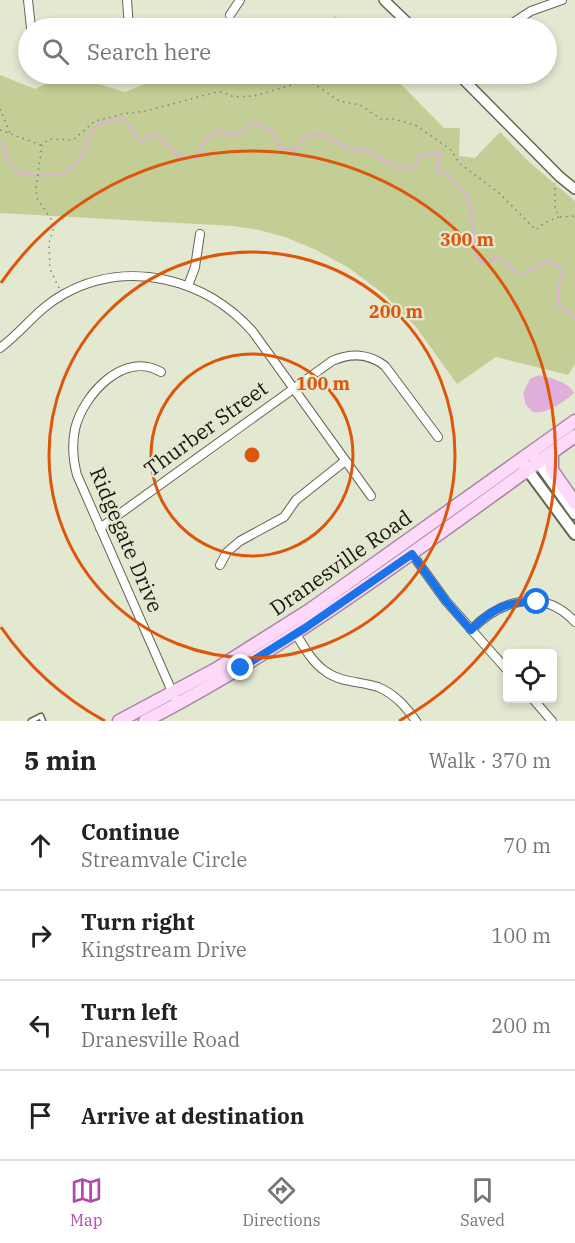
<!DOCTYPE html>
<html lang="en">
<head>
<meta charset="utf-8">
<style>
	:root { --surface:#fff; --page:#f6f6f6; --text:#222; --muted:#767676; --line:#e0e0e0; --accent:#b14aad }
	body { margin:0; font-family:"IBM Plex Serif",serif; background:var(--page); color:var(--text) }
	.controls { position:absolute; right:18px; bottom:18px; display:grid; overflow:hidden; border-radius:6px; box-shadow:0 3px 9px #0003 }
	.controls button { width:54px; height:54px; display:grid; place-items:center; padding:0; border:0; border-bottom:2px solid var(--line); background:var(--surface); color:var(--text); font:30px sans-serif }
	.stop { position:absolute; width:18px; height:18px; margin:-14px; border:4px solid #1a73e8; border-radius:50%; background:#fff }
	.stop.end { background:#1a73e8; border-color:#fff; box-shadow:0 2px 6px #0008 }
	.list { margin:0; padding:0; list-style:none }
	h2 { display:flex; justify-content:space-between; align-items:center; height:78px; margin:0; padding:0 24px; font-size:26px }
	h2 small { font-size:20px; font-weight:400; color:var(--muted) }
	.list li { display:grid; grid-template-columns:39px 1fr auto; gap:18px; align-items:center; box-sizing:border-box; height:90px; padding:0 24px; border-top:2px solid var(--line) }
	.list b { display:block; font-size:22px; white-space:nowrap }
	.list p { margin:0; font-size:20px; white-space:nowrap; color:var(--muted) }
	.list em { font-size:20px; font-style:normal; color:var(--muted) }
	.icon { flex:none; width:33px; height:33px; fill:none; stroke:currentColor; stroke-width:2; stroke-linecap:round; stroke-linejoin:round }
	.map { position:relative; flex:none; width:575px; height:721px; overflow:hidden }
	.search { position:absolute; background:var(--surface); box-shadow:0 3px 9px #0003; left:18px; right:18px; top:18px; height:66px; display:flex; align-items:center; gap:15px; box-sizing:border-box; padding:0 21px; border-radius:33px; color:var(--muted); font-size:22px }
	.sheet { height:438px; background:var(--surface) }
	nav { display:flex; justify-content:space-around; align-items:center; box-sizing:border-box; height:84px; border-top:2px solid var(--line); background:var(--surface); font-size:16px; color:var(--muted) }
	nav a { display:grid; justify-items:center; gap:3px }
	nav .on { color:var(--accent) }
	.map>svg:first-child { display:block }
	.green { fill:#c2ce95 }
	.water { fill:#dfaedb }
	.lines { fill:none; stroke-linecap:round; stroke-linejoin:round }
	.stream { stroke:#dfaedb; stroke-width:2 }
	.service-casing { stroke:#636753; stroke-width:7 }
	.minor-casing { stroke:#636753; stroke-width:10 }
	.tertiary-casing { stroke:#636753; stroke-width:12 }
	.secondary-casing { stroke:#636753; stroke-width:14 }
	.primary-casing { stroke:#ac85a6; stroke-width:15 }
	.path { stroke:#7f8273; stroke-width:1.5; stroke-dasharray:1.5 4.5; stroke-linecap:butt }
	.service { stroke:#fff; stroke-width:4 }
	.minor { stroke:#fff; stroke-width:8 }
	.tertiary { stroke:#fff; stroke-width:9 }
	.secondary { stroke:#fff; stroke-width:10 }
	.primary { stroke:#fdd9fa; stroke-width:12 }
	.route { stroke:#1a73e8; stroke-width:8 }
	.ring { fill:none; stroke:#de560c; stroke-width:3 }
	.labels { text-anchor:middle; stroke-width:4.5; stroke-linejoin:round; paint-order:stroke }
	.street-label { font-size:21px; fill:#181911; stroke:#e3e8d1 }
	.centre { fill:#de560c; stroke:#e3e8d1; stroke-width:3 }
	.ring-label { font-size:18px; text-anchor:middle; font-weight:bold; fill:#de560c; stroke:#e3e8d1; stroke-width:4.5; stroke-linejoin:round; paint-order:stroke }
</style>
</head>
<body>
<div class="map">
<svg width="575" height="721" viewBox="0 0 575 721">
	<rect width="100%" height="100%" fill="#e3e8d1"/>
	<g class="green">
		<polygon points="335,16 347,28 323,28"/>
		<polygon points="67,74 90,74 99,84 125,92 169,74 391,74 444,128 460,128 459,156 475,158 500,132 528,161 575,201 575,364 568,375 496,357 457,384 416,327 385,295 349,268 316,250 285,237 259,230 233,226 0,213 0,75 35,89"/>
	</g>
	<path class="water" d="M539,375C550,378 568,381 574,393C565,401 546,415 533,412L526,405L523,393L530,379Z"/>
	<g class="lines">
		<path class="stream" d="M0,140L5,146L6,157L17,172C39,177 66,180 80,158C86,150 87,136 94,129C100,120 114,121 124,119L140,141L156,134L179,156L197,158L204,142L216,131L231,135H241L252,121L271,131L281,148L293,151L306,136L321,134L350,149L367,151L396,167L413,168L422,154L440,153L437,170L448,174L457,186L468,196L473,224L474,251L481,262L489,263L495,257L500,258L519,275C531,272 538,264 550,261L559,267L563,275L558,287V305L575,317"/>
		<g class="service-casing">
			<polyline id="service" points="31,721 41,716 43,721"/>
		</g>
		<g class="minor-casing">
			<g id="minor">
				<polyline points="28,0 31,28"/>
				<polyline points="127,0 129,28"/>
				<polyline points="230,15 240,0"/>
				<polyline points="505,28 531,11 562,0"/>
				<polyline points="188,286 195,267 200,234"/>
				<path d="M0,348C23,331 38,308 64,294C128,259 206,278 253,332L371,496"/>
				<path d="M161,372C124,350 83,395 75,429C72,444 73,460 77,475L174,696"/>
				<path d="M100,528L332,361C350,353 369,353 385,366L438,437"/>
				<polyline points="412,554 446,601 508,671"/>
				<polyline points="220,565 227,552 240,541 284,517 296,500 345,461"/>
				<path d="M471,630C500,600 543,587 575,622"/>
				<path d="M296,634C304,647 312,662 325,671C341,683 360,681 378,687C395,694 406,707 416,721"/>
				<polyline points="532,698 552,721"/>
			</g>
		</g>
		<g class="tertiary-casing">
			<g id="tertiary">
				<polyline points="384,0 413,28"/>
				<polyline points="458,74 560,177 575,189"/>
			</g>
		</g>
		<g class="secondary-casing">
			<g id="secondary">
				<polyline points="533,455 575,514"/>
				<polyline points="524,465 575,534"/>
			</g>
		</g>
		<g class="primary-casing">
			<g id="primary">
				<polyline points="552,453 552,470 575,503"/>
				<polyline points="119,721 216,669 311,609 575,421"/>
				<path d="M145,721C299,642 434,536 575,436"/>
			</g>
		</g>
		<g class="path">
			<polyline points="0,109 10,133"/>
			<polyline points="0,130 41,145"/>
			<polyline points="560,217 575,216"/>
			<polyline points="59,288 50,269 49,243 54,227 53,222 37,198 36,188 42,145 49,139 73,140 95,121 123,114 146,111 217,92 222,92 234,97 254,96 306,81 316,85 339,101 360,105 381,119 394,119 417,126 451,150 459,163 498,192 536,230 544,223 559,217 555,208 555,183"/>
		</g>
		<use href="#service" class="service"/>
		<use href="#minor" class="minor"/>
		<use href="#tertiary" class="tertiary"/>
		<use href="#secondary" class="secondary"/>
		<use href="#primary" class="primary"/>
	</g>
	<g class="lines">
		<path class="route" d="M241,668L305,628L412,554L446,601L471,630C490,610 509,600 537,602"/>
	</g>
	<g class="ring">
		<circle cx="252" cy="455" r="101"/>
		<circle cx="252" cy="455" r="203"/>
		<path d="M105 721A304 304 0 0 1 1 627M1 283A304 304 0 1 1 399 721"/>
	</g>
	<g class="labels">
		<g class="street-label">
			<text transform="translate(206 429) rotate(-36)" y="7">Thurber Street</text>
			<text transform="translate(126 540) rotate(67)" y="7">Ridgegate Drive</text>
			<text transform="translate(341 563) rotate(-35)" y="7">Dranesville Road</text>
		</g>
	</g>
	<circle cx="252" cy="455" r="9" class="centre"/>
	<g class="ring-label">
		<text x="467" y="246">300 m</text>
		<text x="396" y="318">200 m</text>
		<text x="323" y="390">100 m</text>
	</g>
</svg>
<div class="controls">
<button><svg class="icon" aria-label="locate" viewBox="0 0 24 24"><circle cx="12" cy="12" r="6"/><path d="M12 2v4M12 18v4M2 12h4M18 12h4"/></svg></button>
</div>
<div class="stop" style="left:537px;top:602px"></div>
<div class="stop end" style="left:241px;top:668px"></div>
<div class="search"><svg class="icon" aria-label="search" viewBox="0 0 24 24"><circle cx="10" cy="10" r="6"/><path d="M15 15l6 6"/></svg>Search here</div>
</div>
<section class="sheet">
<h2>5 min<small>Walk · 370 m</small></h2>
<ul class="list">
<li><svg class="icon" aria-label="ahead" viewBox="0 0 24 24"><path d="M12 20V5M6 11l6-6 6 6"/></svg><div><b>Continue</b><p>Streamvale Circle</p></div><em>70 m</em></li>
<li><svg class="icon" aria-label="right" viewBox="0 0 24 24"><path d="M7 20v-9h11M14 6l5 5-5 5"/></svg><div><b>Turn right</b><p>Kingstream Drive</p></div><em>100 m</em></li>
<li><svg class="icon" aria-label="left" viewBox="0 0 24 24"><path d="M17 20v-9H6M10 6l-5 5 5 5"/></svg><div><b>Turn left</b><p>Dranesville Road</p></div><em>200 m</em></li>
<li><svg class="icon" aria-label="arrive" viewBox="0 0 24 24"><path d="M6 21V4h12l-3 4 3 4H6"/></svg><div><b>Arrive at destination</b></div></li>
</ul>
</section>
<nav>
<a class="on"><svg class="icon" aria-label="map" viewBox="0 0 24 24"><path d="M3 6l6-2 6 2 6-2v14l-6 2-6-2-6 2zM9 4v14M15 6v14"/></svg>Map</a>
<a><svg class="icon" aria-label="directions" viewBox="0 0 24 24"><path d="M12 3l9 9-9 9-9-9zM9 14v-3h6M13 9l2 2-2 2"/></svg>Directions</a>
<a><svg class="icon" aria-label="saved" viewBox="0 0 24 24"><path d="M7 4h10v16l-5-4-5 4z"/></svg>Saved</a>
</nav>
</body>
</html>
